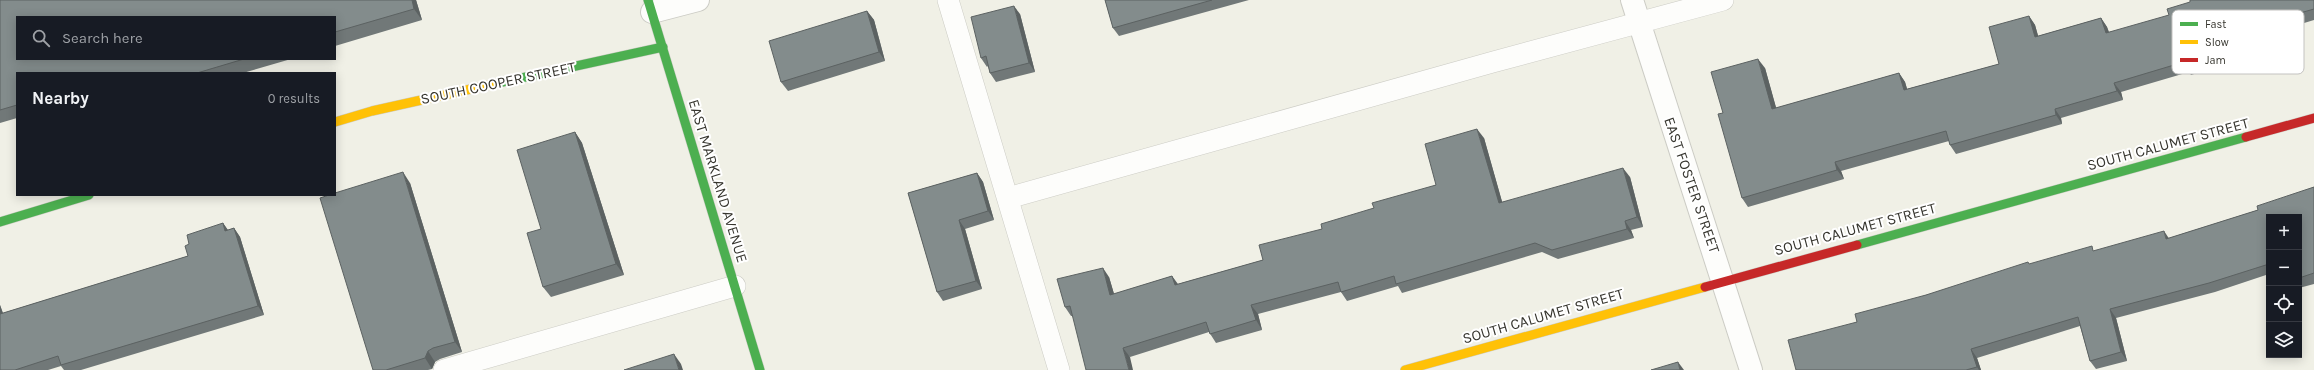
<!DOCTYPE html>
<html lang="en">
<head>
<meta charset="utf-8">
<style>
	:root { --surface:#171b24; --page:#20242c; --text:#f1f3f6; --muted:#9ea1a6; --line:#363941 }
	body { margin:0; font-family:Karla,sans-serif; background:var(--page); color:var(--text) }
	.controls { position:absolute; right:12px; bottom:12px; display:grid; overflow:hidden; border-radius:0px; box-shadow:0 2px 10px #0003 }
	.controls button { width:36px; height:36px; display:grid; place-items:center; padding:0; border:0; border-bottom:1px solid var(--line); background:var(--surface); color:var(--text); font:20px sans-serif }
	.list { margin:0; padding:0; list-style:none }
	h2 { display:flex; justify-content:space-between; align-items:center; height:52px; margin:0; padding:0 16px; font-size:17px }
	h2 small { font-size:13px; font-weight:400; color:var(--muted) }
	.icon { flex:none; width:22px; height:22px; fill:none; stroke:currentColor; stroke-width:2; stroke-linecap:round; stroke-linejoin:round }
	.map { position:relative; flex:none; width:2314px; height:370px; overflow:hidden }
	.search { position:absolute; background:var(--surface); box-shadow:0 2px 10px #0003; left:16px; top:16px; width:320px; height:44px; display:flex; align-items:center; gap:10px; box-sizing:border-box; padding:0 14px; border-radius:0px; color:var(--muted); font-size:15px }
	.panel { position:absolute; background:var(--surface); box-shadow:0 2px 10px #0003; left:16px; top:72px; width:320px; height:124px; border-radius:0px }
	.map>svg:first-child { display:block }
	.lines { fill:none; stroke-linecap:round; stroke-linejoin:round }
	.lane-casing { stroke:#ccccc5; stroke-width:22 }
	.street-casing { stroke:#ccccc5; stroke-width:24 }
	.fast-casing { stroke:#ccccc5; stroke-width:10 }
	.slow-casing { stroke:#ccccc5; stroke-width:10 }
	.jam-casing { stroke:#ccccc5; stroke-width:10 }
	.lane { stroke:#fdfdfb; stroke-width:21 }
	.street { stroke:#fdfdfb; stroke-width:22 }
	.fast { stroke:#4caf50; stroke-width:9 }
	.slow { stroke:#ffc107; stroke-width:9 }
	.jam { stroke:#c62828; stroke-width:9 }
	.wall { fill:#717878 }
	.shaded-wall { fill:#5c6262 }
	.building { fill:#838c8c; stroke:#5c6262 }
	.labels { text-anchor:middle; stroke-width:4; stroke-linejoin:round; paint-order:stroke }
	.street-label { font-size:15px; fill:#36352e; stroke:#fff }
	.key { fill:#fff; stroke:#c3c2c0; stroke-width:1 }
	.key-label { font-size:11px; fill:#36352e }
</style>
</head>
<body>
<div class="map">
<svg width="2314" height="370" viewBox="0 0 2314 370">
	<rect width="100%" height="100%" fill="#f0f0e6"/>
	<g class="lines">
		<g class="lane-casing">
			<g id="lane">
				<polyline points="948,0 1059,370"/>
				<polyline points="1008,198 1493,62 1723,0"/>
				<polyline points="444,370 735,286"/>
			</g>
		</g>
		<g class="street-casing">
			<g id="street">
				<polyline points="1632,0 1751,370"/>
				<polyline points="652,12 698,0"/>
			</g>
		</g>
		<g class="fast-casing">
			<g id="fast">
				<polyline points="648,0 760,370"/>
				<polyline points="498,83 663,47"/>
				<polyline points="0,222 89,195"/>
				<polyline points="1857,245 2246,137"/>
			</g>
		</g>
		<g class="slow-casing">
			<g id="slow">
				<polyline points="335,122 372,111 498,83"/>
				<polyline points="1405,370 1705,287"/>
			</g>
		</g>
		<g class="jam-casing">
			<g id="jam">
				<polyline points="2246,137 2314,118"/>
				<polyline points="1705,287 1857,245"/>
			</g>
		</g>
		<use href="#lane" class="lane"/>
		<use href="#street" class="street"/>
		<use href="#fast" class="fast"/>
		<use href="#slow" class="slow"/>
		<use href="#jam" class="jam"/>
	</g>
	<g class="wall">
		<polygon points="0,0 416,0 422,20 335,46 335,17 17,59 291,59 243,73 17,73 17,118 0,123"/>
		<polygon points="1105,0 1249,0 1119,36 1113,28"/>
		<polygon points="2314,0 2314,20 2271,33 2276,48 2191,75 2189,72 2121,92 2123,100 2061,118 2062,124 1956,154 1950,145 1949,141 1841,171 1844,179 1748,207 1742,198 1723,113 1765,68 1776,108 1899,73 1905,82 1907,89 1999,64 2029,16 2035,25 2038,36 2101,18 2107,27 2109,32"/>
		<polygon points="867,11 874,20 885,61 788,91 781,82"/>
		<polygon points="1020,14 1035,72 996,82 990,73 988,66 987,67 981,58"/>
		<polygon points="575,132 582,143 624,275 551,297 543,287 541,229"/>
		<polygon points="1484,138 1502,202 1630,177 1643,227 1631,230 1634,238 1558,259 1542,252 1402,293 1398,286 1347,301 1341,292 1258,314 1262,330 1216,343 1209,332 1130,357 1072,316 1071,316 1065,307 1109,277 1114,294 1172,276 1178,284 1263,260 1322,229 1374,208 1436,185"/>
		<polygon points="977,173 983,182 994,220 965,229 982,289 943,301 937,292 908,193"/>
		<polygon points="410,183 462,352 440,359 435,362 432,369 428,370 373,370"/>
		<polygon points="2314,187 2314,284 2299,288 2299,217 2269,217 2269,274 2215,292 2116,318 2127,361 2096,369 2090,361 2080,326 1977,358 1981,370 1796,370 1857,322 1926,295 2030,264 2095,251 2169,238 2258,210"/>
		<polygon points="223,223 228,230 234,228 240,237 264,315 81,370 64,370 61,366 48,370 0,370 0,305 3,313 188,256 189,244"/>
	</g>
	<g class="shaded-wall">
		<polygon points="412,0 416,0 422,20 414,9"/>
		<polygon points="1014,6 1020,14 1035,72 1029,63"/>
		<polygon points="867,11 874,20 885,61 879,52"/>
		<polygon points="2029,16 2035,25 2041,46 2035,37"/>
		<polygon points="2101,18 2107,27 2112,42 2106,33"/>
		<polygon points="2265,23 2271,33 2276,48 2269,39"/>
		<polygon points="1758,59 1765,68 1779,118 1772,109"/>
		<polygon points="1899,73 1905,82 1910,99 1904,90"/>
		<polygon points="2114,83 2121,92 2123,100 2117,91"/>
		<polygon points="2055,109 2061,118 2062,124 2056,115"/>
		<polygon points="1477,129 1484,138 1505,212 1499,203"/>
		<polygon points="575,132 582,143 624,275 616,264"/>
		<polygon points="1835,162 1841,171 1844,179 1837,170"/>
		<polygon points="1623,168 1630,177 1643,227 1637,217"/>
		<polygon points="403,172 410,183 462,352 455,342"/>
		<polygon points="977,173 983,182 994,220 988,211"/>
		<polygon points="959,220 965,229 982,289 976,281"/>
		<polygon points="1625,221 1631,230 1634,238 1627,229"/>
		<polygon points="223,223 229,232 225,231"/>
		<polygon points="234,228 240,237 264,315 258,306"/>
		<polygon points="2164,231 2170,240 2166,239"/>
		<polygon points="1103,268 1109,277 1117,304 1110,295"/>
		<polygon points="1172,276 1178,285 1175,285"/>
		<polygon points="0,305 6,323 0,315"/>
		<polygon points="1251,305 1258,314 1262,330 1256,320"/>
		<polygon points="2110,309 2116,318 2127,361 2121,352"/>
		<polygon points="1123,348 1130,357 1133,370 1129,370"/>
		<polygon points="1971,349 1977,358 1981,370 1979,370 1977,367"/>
		<polygon points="428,351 435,362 432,369 425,358"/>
		<polygon points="674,354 681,364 683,370 679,370"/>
		<polygon points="1678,362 1684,370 1680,370"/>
	</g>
	<g class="building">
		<polygon points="0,0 412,0 414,9 335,32 335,17 17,17 17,59 244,59 197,73 17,73 17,105 0,110"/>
		<polygon points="1105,0 1212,0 1113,28"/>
		<polygon points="2190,0 2314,0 2314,9 2265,23 2269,39 2185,66 2184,62 2114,83 2117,91 2055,109 2056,115 1950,145 1946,131 1835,162 1837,170 1742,198 1718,114 1723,113 1711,72 1758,59 1772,109 1899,73 1904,90 1999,64 1989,27 2029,16 2035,37 2101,18 2106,33 2169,15 2167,9 2190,2"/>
		<polygon points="1014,6 1029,63 990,73 986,56 981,58 971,17"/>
		<polygon points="867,11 879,52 781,82 769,41"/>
		<polygon points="1477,129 1499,203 1623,168 1637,217 1625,221 1627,229 1552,250 1535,243 1396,284 1394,276 1341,292 1338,282 1251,305 1256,320 1210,334 1206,322 1123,348 1129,370 1086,370 1070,306 1065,307 1057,279 1103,268 1110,295 1172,276 1175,285 1263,260 1259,245 1322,229 1321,224 1374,208 1372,203 1436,185 1425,144"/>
		<polygon points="575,132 616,264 543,287 527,233 541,229 517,150"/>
		<polygon points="403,172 455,342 433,348 428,351 425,358 386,370 373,370 320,198 329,195 335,195 335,193"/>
		<polygon points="977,173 988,211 959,220 976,281 937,292 908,193"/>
		<polygon points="2314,187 2314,273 2299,278 2299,217 2269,217 2269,264 2209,283 2110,309 2121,352 2090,361 2078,317 1971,349 1977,367 1966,370 1796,370 1788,340 1857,322 1855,314 1926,295 2028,262 2029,264 2092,246 2093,251 2164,231 2166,239 2258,210 2257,206"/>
		<polygon points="223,223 225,231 234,228 258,306 61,365 58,356 15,370 0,370 0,314 188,256 185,246 189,244 187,235"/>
		<polygon points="674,354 679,370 624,370"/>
		<polygon points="1678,362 1680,370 1651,370"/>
	</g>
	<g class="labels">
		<g class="street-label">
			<text transform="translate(498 83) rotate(-12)" y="5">SOUTH COOPER STREET</text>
			<text transform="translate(2168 144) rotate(-15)" y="5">SOUTH CALUMET STREET</text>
			<text transform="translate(718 181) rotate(73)" y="5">EAST MARKLAND AVENUE</text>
			<text transform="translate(1692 185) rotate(71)" y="5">EAST FOSTER STREET</text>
			<text transform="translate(1855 229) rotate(-15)" y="5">SOUTH CALUMET STREET</text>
			<text transform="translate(1543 316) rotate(-16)" y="5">SOUTH CALUMET STREET</text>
		</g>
	</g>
	<rect x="2172" y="10" width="132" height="64" rx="6" class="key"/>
	<rect x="2180" y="22" width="18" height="4" fill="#4caf50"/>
	<rect x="2180" y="40" width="18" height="4" fill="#ffc107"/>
	<rect x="2180" y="58" width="18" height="4" fill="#c62828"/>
	<g class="key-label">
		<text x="2205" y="28">Fast</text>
		<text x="2205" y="46">Slow</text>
		<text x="2205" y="64">Jam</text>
	</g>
</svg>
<div class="controls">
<button>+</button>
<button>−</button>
<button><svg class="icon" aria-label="locate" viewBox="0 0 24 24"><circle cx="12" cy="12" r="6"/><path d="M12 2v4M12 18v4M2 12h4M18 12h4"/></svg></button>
<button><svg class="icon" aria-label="layers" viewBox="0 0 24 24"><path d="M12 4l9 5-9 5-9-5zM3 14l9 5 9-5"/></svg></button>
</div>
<div class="search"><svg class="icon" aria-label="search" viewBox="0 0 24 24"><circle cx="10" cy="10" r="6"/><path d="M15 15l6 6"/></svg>Search here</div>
<section class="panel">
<h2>Nearby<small>0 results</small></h2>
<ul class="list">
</ul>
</section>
</div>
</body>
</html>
